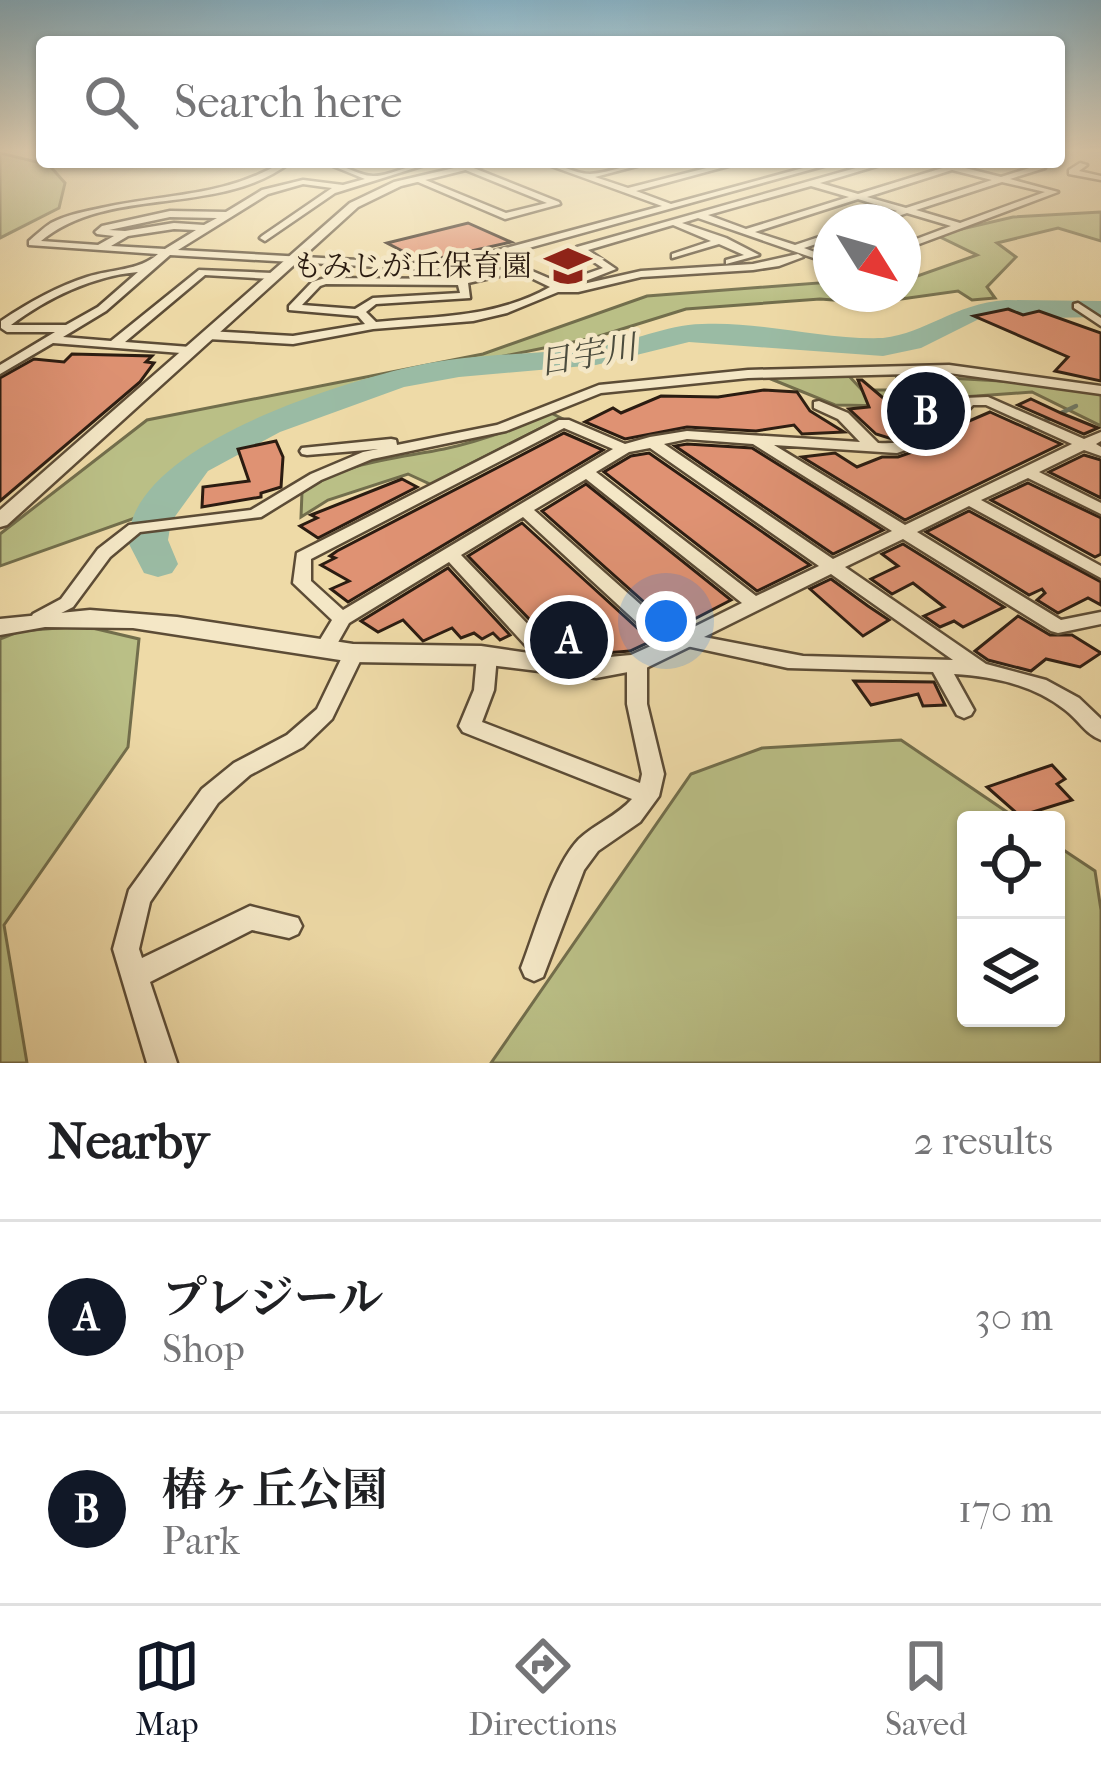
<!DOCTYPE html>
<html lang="en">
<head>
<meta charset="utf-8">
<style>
	:root { --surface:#fff; --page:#f2f2f2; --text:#202124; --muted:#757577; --line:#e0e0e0; --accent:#111827 }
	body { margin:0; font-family:"IM FELL French Canon","Noto Serif JP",serif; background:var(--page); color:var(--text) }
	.controls { position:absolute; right:36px; bottom:36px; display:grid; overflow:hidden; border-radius:12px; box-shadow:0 3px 9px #0004 }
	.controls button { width:108px; height:108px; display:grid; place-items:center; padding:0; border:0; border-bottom:3px solid var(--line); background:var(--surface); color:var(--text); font:60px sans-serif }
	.compass { position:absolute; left:813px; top:204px; width:108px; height:108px; border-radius:50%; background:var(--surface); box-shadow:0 3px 9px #0004; rotate:127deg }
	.you { position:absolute; left:666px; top:621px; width:42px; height:42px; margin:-30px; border:9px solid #fff; border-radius:50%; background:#1a73e8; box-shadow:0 0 0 18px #1a73e833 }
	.badge { display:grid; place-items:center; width:78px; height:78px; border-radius:50%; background:var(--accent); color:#fff; font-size:39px; font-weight:700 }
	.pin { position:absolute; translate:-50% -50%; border:6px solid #fff; box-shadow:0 3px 12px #0006 }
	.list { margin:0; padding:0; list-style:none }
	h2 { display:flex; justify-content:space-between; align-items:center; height:156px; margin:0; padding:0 48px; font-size:51px }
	h2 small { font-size:39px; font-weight:400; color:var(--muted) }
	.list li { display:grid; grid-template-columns:78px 1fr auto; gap:36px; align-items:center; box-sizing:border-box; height:192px; padding:0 48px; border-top:3px solid var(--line) }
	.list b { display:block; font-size:45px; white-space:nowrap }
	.list p { margin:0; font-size:39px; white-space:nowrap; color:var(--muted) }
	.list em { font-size:39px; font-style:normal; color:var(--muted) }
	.icon { flex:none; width:66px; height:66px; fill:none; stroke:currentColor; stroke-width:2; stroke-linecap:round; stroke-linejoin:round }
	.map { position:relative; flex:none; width:1101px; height:1063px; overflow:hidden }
	.search { position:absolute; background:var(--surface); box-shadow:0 3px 9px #0004; left:36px; right:36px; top:36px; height:132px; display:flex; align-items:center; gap:30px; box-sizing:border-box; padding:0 42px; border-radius:12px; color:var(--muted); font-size:45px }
	.sheet { height:540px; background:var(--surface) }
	nav { display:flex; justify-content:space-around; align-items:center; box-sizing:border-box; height:168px; border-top:3px solid var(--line); background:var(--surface); font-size:33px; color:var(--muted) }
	nav a { display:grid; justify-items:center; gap:6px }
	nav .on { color:var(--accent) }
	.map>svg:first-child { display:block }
	.green { fill:#babf86; stroke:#726e4c; stroke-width:3 }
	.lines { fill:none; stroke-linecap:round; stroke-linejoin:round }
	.stream { stroke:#6e7b69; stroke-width:4.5 }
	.river { fill:#9abba4; fill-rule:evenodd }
	.building { fill:#df9273; stroke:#2b1c11; stroke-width:3 }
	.minor-casing { stroke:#5c4c36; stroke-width:5 }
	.tertiary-casing { stroke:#5c4c36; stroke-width:5 }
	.minor { fill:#f4e7c6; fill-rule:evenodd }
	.tertiary { fill:#f4e7c6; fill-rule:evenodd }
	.labels { text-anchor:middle; stroke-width:9; stroke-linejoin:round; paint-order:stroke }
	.far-poi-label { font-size:30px; fill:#2b1c11; stroke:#f4e7c6; text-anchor:end }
	.far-water-label { font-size:33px; font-style:italic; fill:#4c4c3d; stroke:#f4e7c6 }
</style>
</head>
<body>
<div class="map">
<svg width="1101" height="1063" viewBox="0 0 1101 1063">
	<rect width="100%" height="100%" fill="#eedaa7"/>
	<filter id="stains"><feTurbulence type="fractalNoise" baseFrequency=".00167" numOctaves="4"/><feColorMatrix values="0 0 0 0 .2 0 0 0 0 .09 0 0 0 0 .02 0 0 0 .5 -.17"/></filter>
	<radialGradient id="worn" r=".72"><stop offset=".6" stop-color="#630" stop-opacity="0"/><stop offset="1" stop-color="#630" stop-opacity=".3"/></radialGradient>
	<g class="green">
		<polygon points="0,153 49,165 65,183 59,208 0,238"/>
		<polygon points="1101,212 1101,241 1058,228 997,243 1016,257 987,287 995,298 972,300 958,291 873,303 820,299 686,309 593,338 371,383 197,454 138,517 0,566 0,534 147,420 483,354 647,296 831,282 831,294 903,294 903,281 977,255 936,235 1013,217"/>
		<polygon points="848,375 862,390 900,390 896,375 1034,383 1101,392 1101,426 1032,392 963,397 920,433 893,406 835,405 766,377"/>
		<path d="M551,413L561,418L430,484L408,474L328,500L301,517L302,492C346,461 394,459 444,449C482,441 516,428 551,413Z"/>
		<polygon points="84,626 139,639 128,747 4,925 27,1063 0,1063 0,639 20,631"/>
		<polygon points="901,740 1019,820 966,820 966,1018 1056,1018 1056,845 1095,871 1101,910 1101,1063 491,1063 691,774 762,748"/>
	</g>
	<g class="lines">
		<polyline class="stream" points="1023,431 1076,406"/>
		<path class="river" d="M1006,300L1101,301V317L979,319L921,348L883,356L689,342L596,365L459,377L404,387L280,432L208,471L171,522L168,540L178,564L172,573L158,577L144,573L129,544C123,448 342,382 415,366C474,353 535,355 596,347C632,342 665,325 702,324C763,321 822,340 883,338C927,333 953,304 1006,300Z"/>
	</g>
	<g class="building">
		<polygon points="468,223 511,242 440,258 430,253 414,257 387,243"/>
		<polygon points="1008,309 1023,315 1039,311 1101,333 1101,381 1055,371 1068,357 974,316"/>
		<polygon points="72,354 152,356 146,362 154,363 140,382 0,501 0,378 34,359 64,362"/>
		<polygon points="858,380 862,380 921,430 892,439 876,434 849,409 869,407"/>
		<polygon points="764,390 797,392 810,411 844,432 802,434 794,425 756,431 687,427 625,439 585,422 613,408 621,413 661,396 718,397"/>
		<polygon points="1031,399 1061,413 1098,428 1084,434 1018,405"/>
		<polygon points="990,412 1061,444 905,520 802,457 835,453 857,467 882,457 898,457 944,441 962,424"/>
		<polygon points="564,433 603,450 348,602 331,589 349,581 321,565 335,558 330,556 337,551"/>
		<polygon points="276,441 283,457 281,487 261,493 261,497 202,507 203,487 249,481 238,449"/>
		<polygon points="687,444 752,448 883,530 833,554 675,446"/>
		<polygon points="649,453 810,565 757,591 604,472 631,456"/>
		<polygon points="1084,455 1101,460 1101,498 1049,472"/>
		<polygon points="402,479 417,487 318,538 300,526 317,518 311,515"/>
		<polygon points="1028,483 1101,518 1101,554 1095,557 991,500"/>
		<polygon points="586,484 731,600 679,627 671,626 542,511"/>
		<polygon points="969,511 1101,582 1101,605 1088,598 1058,613 1037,600 1045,593 1042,589 1029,595 926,532"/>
		<polygon points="522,523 646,636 647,643 630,651 605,653 599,646 576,655 562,653 468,556"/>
		<polygon points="903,544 1004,607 963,627 954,621 940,627 924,616 944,607 913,583 892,594 871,579 898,566 882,554"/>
		<polygon points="448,568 510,635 500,640 493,633 482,639 474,633 461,638 452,628 423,641 403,620 378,632 361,621"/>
		<polygon points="831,579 868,606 889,620 863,636 810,589"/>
		<polygon points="1018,616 1050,635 1072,635 1101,653 1080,667 1046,659 1031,671 988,660 975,651"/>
		<polygon points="854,681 934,682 945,705 923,706 918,694 871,705"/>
		<polygon points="1052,765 1065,779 1057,784 1072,800 1020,816 987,787"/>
	</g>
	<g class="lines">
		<g class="minor-casing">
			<g id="minor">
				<path d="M282,162H291C218,218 110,184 41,241L98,245L114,236L97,234L95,232L102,226L170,211L226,212L262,190L303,180L343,185L365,179L323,162C341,162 357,176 373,176C389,177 413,162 434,162L335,193L265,241L260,238L262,236L332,188L303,184L268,194L178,250L431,264L491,252L662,206L540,162C558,162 574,174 590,174C611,173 631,162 652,162L595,177L628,188L730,162H743L636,191L671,204L825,162H838L496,257L431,270L170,255L106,311L63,337L111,341L199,270L272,273L277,276L272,279L205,275L125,342L190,347L194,348V354L53,343L0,374V365L55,332H7L1,328V321C28,303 56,287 87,277C111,269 139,271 158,254L29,245V241C36,235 43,228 51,223C68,214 88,211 106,207C167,194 228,196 282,162ZM170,217L217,218L204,225L174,223L125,231L109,230ZM174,229L196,230L165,249L111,246L128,236ZM138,272L98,307L66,325H11C47,298 92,276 138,272Z"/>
				<path d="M877,162H890L820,183L858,194L962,162L967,164L961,167L1001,177L1042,164L1045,168L1010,179L1058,192L903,250V244L951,226L907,213L881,222H867L897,211L858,199L755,232L795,245L831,233V239L804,248L831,258V264L698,218L682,223L726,238L759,255L726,264V260L744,255L719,244L672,258V254L711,241L673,225L588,250L616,269L570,287L641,271L753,264L798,254L803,257L779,266L753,270L641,277L578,292H558L507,313L473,321L373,329L293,344L208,339L202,335L208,331L293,336L365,324L358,316L289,310V306L312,282L325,278L458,279L508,268H525L560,283L603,268L577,251V247ZM952,170L992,180L906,208L867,197ZM1002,182L1045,192L960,223L916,210ZM811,186L849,197L746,229L708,215ZM508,274H523L550,287C496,318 436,316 376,322L366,312L376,304L470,298L468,283ZM326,284L458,285L460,293L373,298L355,309L302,305L320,286Z"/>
				<polygon points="1080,163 1087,165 1079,171 1101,176 1101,180 1069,174 1069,170"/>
				<polygon points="466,165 559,202 560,204 505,219 411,179 418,177 506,213 547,203 463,169"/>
				<polygon points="1078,303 1101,318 1101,326 1074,308 1074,304"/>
				<polygon points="949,365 1101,386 1101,394 949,373 748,378 601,393 506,431 372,459 321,480 261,517 140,532 110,557 73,607 40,624 33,622 31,618 33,614 61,599 98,549 129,525 251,510 311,474 363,452 378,449 307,455 302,454 300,451 302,448 391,439 396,440 397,445 497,425 599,385 748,370"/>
				<path d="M988,397L1084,439L1101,432V441L1096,444L1101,447V456L1084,450L1039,472L1101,503V514L1028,478L981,500L1101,566V578L969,506L917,532L1061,620L1101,612V624L1058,633L1051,631L903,539L845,567L986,664L1046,680L1079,698L1101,719V740C1085,734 1078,719 1064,709C1033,685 992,676 954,674L974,710L971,715L964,718L957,715L933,672L788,668L682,645L673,651L666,649L523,517L461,555L566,664L569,669L566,674H552L449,562L349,623L332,653H318L315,648L332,620L293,583L297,553L559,420H569L625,444L650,437L687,431L860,442L838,419L814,408V402L819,401L848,413L878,443C919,446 938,426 964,398ZM973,405H986L1072,444L905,525L774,445L897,453L943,437ZM564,428L613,449L343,610L311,581V559ZM687,439L753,444L892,531L833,559L664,444ZM650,448L819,566L756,596L596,472L629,452ZM586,479L742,603L676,636L534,510ZM831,574L953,660L803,656L704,637Z"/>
				<polygon points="354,646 361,648 364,653 332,719 303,747 250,775 218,803 150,902 139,949 142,958 250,906 298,918 302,926 298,934 289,938 252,930 150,982 177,1063 147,1063 113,949 129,890 202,789 234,763 287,735 317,709 344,653 347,648"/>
				<path d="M487,649L494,651L497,656L494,690L482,722L640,783L642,774L627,704V663L630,658H644L647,663V704L664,774L659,796L640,822L598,851L584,870L543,977L534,981L525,977L521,968C535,932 553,866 579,839C595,824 617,816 632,799L463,732L459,726L474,690L477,656L480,651Z"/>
			</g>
		</g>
		<g class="tertiary-casing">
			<g id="tertiary">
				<polygon points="480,162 498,162 401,186 358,207 7,525 0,527 0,510 350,203 394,182"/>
				<polygon points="90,610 177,617 353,644 481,646 577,660 631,655 684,631 693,633 696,639 693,645 644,669 596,678 481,664 353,662 133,628 45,627 0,635 0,619"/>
			</g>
		</g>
		<use href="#minor" class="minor"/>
		<use href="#tertiary" class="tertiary"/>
	</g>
	<linearGradient id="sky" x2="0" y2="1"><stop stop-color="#89b7cd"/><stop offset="0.5" stop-color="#f7eed7"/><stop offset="1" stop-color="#f7eed7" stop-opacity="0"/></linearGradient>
	<rect width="1101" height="300" fill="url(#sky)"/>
	<defs>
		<g id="school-bare" transform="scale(3.6)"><path d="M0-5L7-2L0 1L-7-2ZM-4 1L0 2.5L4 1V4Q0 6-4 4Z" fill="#8f2418" stroke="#f4e7c6" stroke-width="2.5" paint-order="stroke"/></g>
	</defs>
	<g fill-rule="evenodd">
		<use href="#school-bare" x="568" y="266"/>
	</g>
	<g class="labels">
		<g class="far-poi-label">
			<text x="532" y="276">もみじが丘保育園</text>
		</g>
		<g class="far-water-label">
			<text transform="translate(587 354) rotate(-10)" y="12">日宇川</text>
		</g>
	</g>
	<rect width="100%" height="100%" filter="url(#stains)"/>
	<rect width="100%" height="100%" fill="url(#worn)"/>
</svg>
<div class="controls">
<button><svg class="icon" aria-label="locate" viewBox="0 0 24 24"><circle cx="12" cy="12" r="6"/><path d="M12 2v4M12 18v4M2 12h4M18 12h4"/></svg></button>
<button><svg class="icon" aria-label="layers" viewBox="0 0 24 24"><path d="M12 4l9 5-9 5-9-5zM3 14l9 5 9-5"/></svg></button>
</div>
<svg class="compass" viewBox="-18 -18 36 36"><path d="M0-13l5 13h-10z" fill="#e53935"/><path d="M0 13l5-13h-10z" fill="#757577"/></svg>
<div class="you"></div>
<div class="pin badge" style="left:569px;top:640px">A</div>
<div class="pin badge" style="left:926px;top:411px">B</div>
<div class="search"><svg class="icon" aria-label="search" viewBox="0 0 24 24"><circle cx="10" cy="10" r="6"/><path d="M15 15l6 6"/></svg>Search here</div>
</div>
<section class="sheet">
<h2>Nearby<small>2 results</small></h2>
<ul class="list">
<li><span class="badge">A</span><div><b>プレジール</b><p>Shop</p></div><em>30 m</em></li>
<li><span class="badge">B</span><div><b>椿ヶ丘公園</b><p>Park</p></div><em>170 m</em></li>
</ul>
</section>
<nav>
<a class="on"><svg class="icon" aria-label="map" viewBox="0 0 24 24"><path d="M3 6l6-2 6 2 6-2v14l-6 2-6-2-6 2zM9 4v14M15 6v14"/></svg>Map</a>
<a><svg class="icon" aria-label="directions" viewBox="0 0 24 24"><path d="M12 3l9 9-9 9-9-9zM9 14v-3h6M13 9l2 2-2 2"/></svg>Directions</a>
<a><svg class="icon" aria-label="saved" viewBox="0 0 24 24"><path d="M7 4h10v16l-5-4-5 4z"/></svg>Saved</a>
</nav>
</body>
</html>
